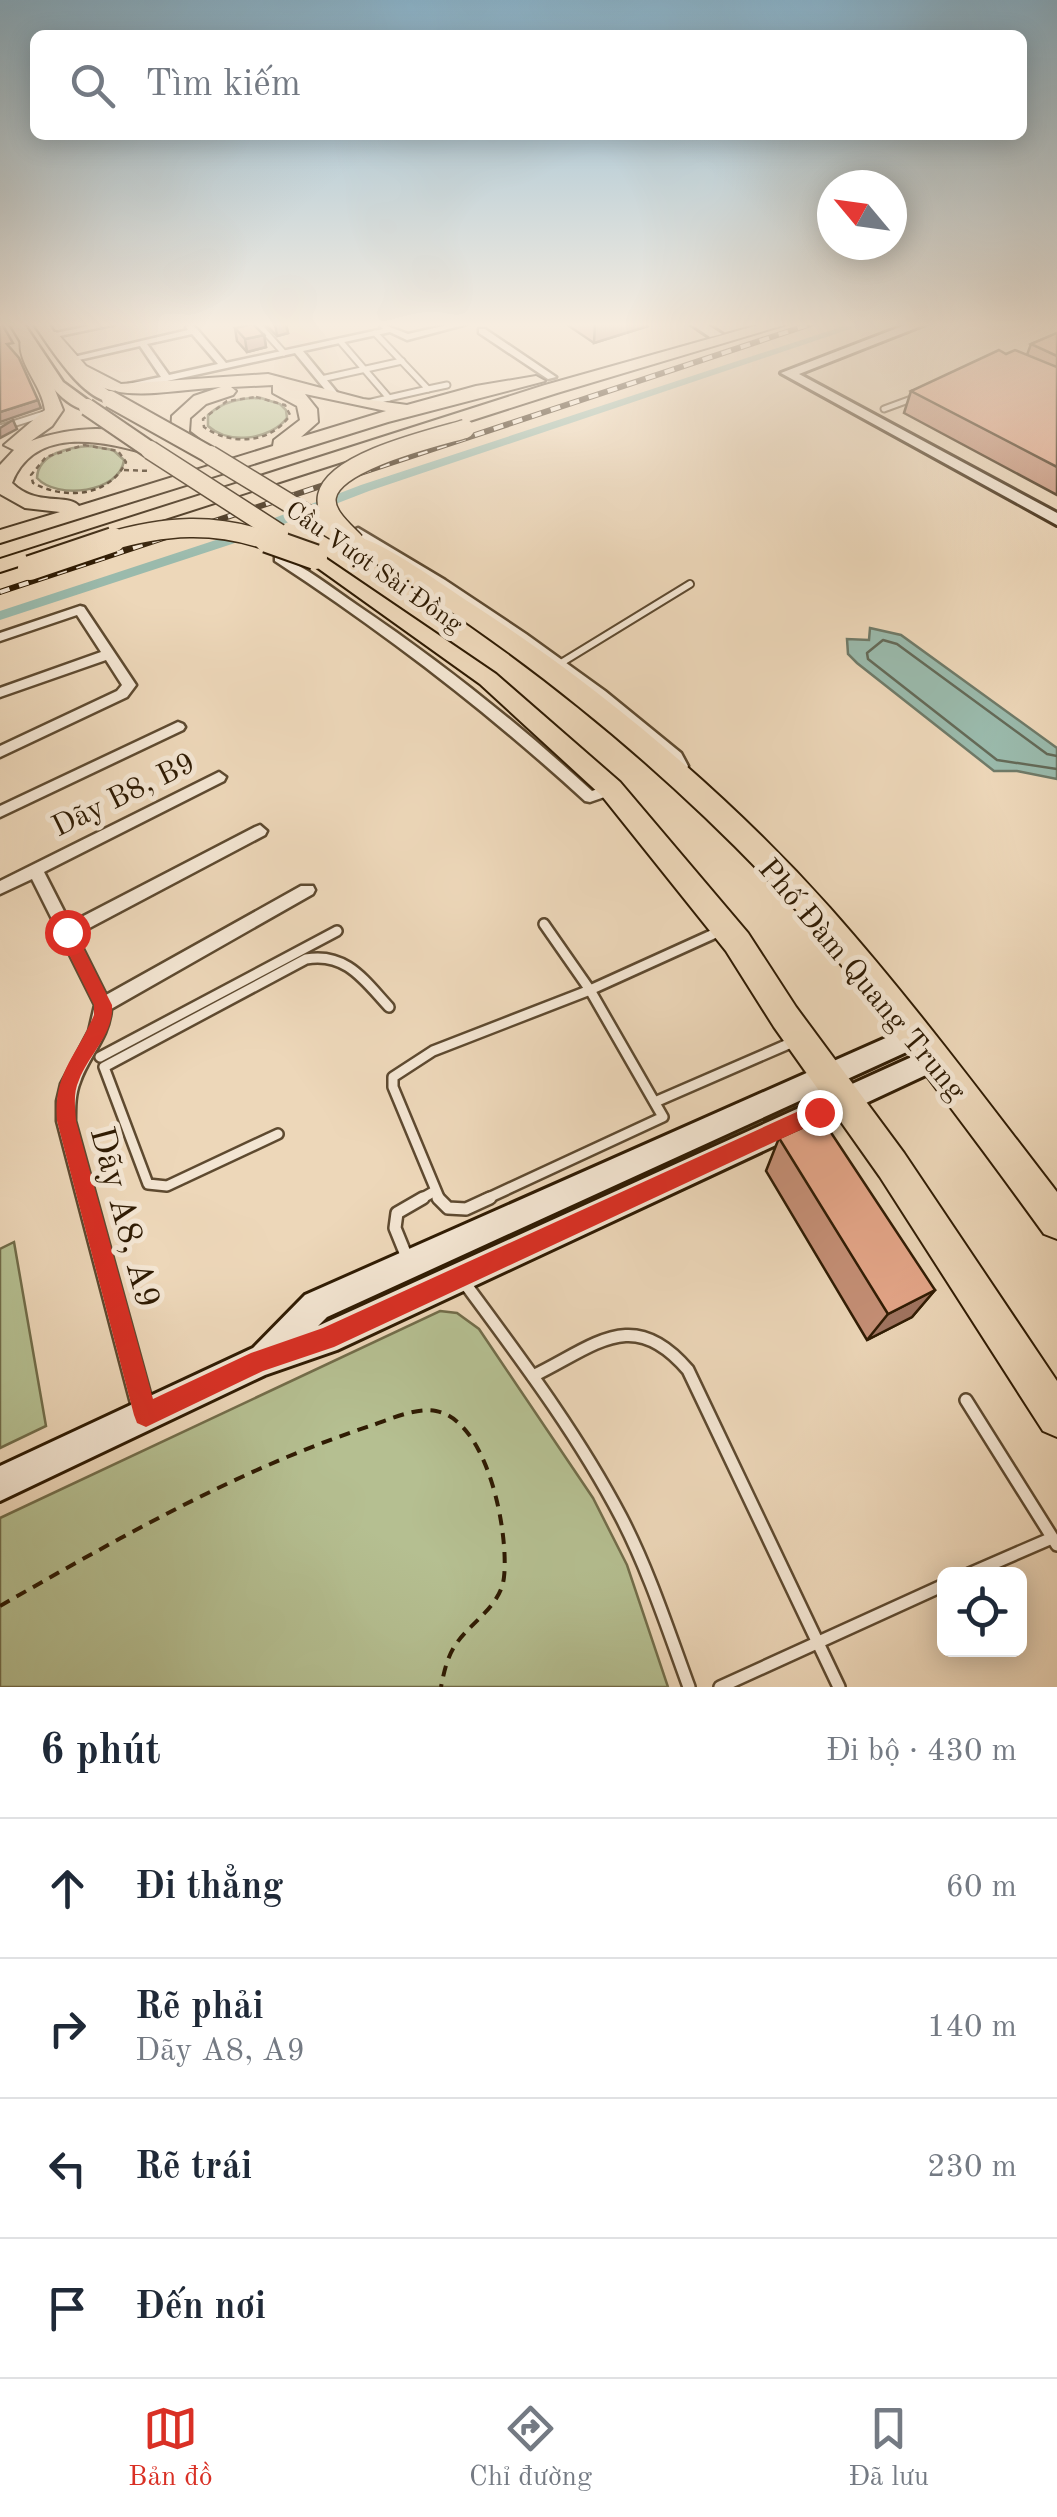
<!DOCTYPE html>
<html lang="vi">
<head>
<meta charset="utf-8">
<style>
	:root { --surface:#fff; --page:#f2f2f3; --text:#1f2937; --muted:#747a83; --line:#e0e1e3; --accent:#d93025 }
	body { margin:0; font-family:"Old Standard TT",serif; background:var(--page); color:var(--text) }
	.controls { position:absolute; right:30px; bottom:30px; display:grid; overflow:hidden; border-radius:15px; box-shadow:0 5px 25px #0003 }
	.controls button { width:90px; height:90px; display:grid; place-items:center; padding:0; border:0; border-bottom:2px solid var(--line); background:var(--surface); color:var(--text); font:50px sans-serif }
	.compass { position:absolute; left:817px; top:170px; width:90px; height:90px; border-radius:50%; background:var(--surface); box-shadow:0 5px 25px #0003; rotate:299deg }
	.stop { position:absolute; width:30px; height:30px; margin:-22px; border:8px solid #d93025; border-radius:50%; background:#fff }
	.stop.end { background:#d93025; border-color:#fff; box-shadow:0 2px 10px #0008 }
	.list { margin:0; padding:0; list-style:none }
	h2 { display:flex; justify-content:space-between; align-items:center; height:130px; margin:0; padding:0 40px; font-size:42px }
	h2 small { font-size:32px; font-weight:400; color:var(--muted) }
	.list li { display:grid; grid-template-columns:65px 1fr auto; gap:30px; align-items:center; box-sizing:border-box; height:140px; padding:0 40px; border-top:2px solid var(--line) }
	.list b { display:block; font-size:38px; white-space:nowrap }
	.list p { margin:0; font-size:32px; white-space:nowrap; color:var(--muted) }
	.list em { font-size:32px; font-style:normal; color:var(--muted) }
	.icon { flex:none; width:55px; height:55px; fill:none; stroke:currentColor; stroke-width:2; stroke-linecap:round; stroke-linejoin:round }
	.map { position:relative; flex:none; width:1057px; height:1687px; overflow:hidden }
	.search { position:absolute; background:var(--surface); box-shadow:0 5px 25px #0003; left:30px; right:30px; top:30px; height:110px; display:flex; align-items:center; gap:25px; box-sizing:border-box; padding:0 35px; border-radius:15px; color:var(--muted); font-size:38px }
	.sheet { height:690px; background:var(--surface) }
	nav { display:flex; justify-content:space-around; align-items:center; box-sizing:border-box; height:140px; border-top:2px solid var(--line); background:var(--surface); font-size:28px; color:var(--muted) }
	nav a { display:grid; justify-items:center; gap:5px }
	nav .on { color:var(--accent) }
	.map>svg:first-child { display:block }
	.green { fill:#b5bf91; stroke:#726d4a; stroke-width:2.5 }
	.water { fill:#9abaac; stroke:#6f7a68; stroke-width:2.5 }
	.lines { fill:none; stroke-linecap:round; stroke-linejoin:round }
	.shore { stroke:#646a58; stroke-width:2.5 }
	.canal { fill:#9abaac; fill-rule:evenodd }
	.lane-far3-casing { stroke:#5e4a30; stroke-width:9 }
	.lane-far2-casing { stroke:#5e4a30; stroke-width:10 }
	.lane-far1-casing { stroke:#5e4a30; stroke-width:14 }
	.lane-casing { stroke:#5e4a30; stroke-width:16 }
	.street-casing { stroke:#5e4a30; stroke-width:5 }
	.secondary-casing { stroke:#2f1b03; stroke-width:6 }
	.primary-casing { stroke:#2f1b03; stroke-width:5 }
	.highway-casing { stroke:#2f1b03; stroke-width:4 }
	.path-far1 { stroke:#2f1b03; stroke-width:2.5; stroke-dasharray:5 4; stroke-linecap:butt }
	.path { stroke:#2f1b03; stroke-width:4; stroke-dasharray:11 8; stroke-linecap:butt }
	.lane-far3 { stroke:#f3e5d2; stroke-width:5 }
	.lane-far2 { stroke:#f3e5d2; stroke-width:6 }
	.lane-far1 { stroke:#f3e5d2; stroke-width:9 }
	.lane { stroke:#f3e5d2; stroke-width:11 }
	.street { fill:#f3e5d2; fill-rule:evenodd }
	.secondary { fill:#f3e5d2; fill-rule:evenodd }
	.primary { fill:#edd7b9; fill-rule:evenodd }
	.highway { fill:#edd7b9; fill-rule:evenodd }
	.rail-casing { stroke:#2f1b03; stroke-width:6 }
	.rail { stroke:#f3e5d2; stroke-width:4; stroke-dasharray:10; stroke-linecap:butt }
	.primary-bridge-casing { stroke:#2f1b03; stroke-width:20; stroke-linecap:butt }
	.highway-bridge-far1-casing { stroke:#2f1b03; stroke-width:21; stroke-linecap:butt }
	.highway-bridge-casing { stroke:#2f1b03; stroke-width:28; stroke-linecap:butt }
	.primary-bridge { stroke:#edd7b9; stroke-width:16 }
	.highway-bridge-far1 { stroke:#edd7b9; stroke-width:18 }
	.highway-bridge { stroke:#edd7b9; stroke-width:24 }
	.wall { fill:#c58f76; stroke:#2f1b03; stroke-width:2.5 }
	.shaded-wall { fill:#a07460; stroke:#2f1b03; stroke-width:2.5 }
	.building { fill:#e5a689; stroke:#2f1b03; stroke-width:2.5 }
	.route { fill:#d93025 }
	.labels { text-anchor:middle; stroke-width:10; stroke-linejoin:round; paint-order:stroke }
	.far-street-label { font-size:25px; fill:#2f1b03; stroke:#f3e5d2 }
	.street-label { font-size:30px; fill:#2f1b03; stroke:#f3e5d2 }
	.near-street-label { font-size:35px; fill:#2f1b03; stroke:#f3e5d2 }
</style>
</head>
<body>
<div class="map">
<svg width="1057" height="1687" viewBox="0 0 1057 1687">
	<rect width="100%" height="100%" fill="#edd7b9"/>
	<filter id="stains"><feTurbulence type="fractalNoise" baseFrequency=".002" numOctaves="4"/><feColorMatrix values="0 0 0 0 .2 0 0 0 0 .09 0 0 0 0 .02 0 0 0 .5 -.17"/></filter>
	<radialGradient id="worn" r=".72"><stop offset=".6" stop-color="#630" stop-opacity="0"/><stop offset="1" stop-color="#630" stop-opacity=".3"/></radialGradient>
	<g class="green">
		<path d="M261,398L280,404L286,410L287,418C270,440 229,445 208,426V415C223,401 241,398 261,398Z"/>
		<path d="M91,446L113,450L124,460C120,493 57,500 37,478C38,453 70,447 91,446Z"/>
		<polygon points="791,1102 797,1111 664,1169 661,1164"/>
		<polygon points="14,1242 46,1426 0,1448 0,1249"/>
		<polygon points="440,1311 457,1313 479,1329 593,1498 627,1565 668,1687 0,1687 0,1518"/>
	</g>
	<polygon class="water" points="870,628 901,635 1057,748 1057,779 1017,771 994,771 857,663 848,654 847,639 869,640"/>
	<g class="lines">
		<polyline class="shore" points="1057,756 1047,754 897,644 883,640 867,653 868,659 997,760 1057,769"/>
		<polygon class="canal" points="850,324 865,324 369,491 232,544 0,620 0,611 222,538 361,485"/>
		<g class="lane-far3-casing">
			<g id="lane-far3">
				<polyline points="258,324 284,353"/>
				<polyline points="340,341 389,398"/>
				<polyline points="321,379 402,361"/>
				<polyline points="428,389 447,385"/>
				<polyline points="367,403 428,389 375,333"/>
				<polyline points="884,409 914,398"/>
				<polyline points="0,428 44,414"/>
			</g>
		</g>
		<g class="lane-far2-casing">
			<polyline id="lane-far2" points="561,663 690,584"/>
		</g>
		<g class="lane-far1-casing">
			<g id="lane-far1">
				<polyline points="544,924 590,990"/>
				<polyline points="590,990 718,932"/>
				<polyline points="100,1057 337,931"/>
				<polyline points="655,1102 793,1042"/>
				<path d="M278,1134L167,1186L148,1184L104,1067L306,959C346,952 364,980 389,1007"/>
				<polyline points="419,1200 435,1191"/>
				<polyline points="440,1200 393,1087 393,1077 433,1051 590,990"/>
				<polyline points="484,1200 663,1117 590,990"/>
			</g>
		</g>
		<g class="lane-casing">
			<g id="lane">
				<polyline points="438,1198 448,1208 466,1209 490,1198"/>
				<polyline points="408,1260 395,1228 397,1213 423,1198"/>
				<path d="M464,1282C520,1358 577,1433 621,1517C649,1571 668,1630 689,1687"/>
				<path d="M533,1376C595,1346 633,1305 688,1370L839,1687"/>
				<polyline points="966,1400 1057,1545"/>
				<polyline points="969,1574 1052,1538"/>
				<polyline points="720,1687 944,1585"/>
			</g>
		</g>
		<g class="street-casing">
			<g id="street">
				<polygon points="98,324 116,324 50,338 46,335"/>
				<path d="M190,324L197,329L226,363L383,329L380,326L382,324L408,334L452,324H467L407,340L390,332L303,351L340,396L335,399L332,398L295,353L131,389L128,388V384L161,377L140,346L70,362L65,359L188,330L186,327ZM192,334L218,364L169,375L147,344Z"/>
				<polygon points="479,329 485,329 556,377 548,379 479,333"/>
				<path d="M358,528L445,580L526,634L605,691L681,753L688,766L682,778H672L670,774L674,766L671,759C571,675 465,602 354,533L352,531Z"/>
				<path d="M279,556C306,567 332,588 357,605C440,661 518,723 592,791L611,784L616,785L618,789L616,793L590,802L585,801C488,712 385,633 275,561V557Z"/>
				<polygon points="80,606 84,607 136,685 127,697 0,757 0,746 117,691 122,685 106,660 0,697 0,688 101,652 77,615 0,641 0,633"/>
				<polygon points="178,722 183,724 185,727 183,730 0,817 0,806"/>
				<path d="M219,772L226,777L224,781L44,872L70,923L255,827L260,825L267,831L265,835L76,935L106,995L301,886H313L315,890L313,894L111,1009C109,1038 89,1056 80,1082C75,1094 75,1107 75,1121L156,1415L153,1423L145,1426L137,1423L134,1415L57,1121V1101L61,1084L89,1031L95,1005L32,879L0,894V881Z"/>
			</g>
		</g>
		<g class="secondary-casing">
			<g id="secondary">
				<polygon points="691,324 706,324 722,334 710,337"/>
				<polygon points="908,324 926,324 799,374 1057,513 1057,525 781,373"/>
				<polygon points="915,1025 924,1028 928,1036 924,1044 327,1317 318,1326 925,1051 934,1047 943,1051 947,1059 943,1067 337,1350 265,1375 0,1501 0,1466 253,1348 305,1295"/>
			</g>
		</g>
		<g class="primary-casing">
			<g id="primary">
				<path d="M10,324H24L63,382L93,404V410C59,414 26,349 10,324Z"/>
				<path d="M34,324H48L86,375L116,396V402C85,405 50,347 34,324Z"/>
			</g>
		</g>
		<g class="highway-casing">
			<g id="highway">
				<polygon points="762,324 787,324 557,393 0,572 0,559 545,385"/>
				<path d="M44,332H56L86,366L121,384L268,374L363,399L407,405L476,386L536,376L545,381L388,422L0,543V530L60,512L25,508L0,494V465L14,450L4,445L45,410C42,384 16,363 21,338L35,341L63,410L52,426L31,441C66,428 125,420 154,447L145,453C99,440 34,427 12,483C36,507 68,493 79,506L273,446L274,440L300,420L297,406L273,393V385L231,387L236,391L233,395L206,404L190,418L189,432L214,451L212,455H198L171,434L172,416L194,396L221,387C137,393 98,412 42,335ZM305,394L386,411L301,437L318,422L317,409Z"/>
				<path d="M355,536C388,544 442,585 472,604C602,688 727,793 830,908C910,998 983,1096 1057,1192V1239L1044,1234C989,1158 933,1083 875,1009C850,977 827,944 800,914C667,769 516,646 348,546L345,542Z"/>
				<polygon points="315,551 496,674 620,782 748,933 796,1007 904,1153 1057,1381 1057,1437 1043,1431 880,1177 774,1027 726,951 602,796 480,684 308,561 304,557 308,553"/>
			</g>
		</g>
		<g class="path-far1">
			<path d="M256,397L285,405L290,415C271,444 231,446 204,427L203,419L227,401Z"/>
			<path d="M84,445L118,451L126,462C109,497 65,500 33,483L31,475L46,457Z"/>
			<polyline points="124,470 151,471"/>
		</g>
		<path class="path" d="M0,1606C119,1538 239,1469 370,1426C389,1420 415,1407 436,1411C488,1421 509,1533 504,1577C501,1606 471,1622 456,1644C447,1657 444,1672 441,1687"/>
		<use href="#lane-far3" class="lane-far3"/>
		<use href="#lane-far2" class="lane-far2"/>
		<use href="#lane-far1" class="lane-far1"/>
		<use href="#lane" class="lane"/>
		<use href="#street" class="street"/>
		<use href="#secondary" class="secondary"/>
		<use href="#primary" class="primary"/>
		<use href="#highway" class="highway"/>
		<g class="rail-casing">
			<polyline id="rail" points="0,592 811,324"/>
		</g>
		<use href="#rail" class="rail"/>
		<g class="primary-bridge-casing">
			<g id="primary-bridge">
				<polyline points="110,399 210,455"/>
				<polyline points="87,407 150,450"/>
			</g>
		</g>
		<g class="highway-bridge-far1-casing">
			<g id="highway-bridge-far1">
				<polyline points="150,450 279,533"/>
				<polyline points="210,455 340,534"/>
				<path d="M355,542C345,531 323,514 327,496C334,461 434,438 465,429"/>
				<path d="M104,543C164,525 215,521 274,543"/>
			</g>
		</g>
		<g class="highway-bridge-casing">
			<g id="highway-bridge">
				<polyline points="267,540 315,557"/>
				<polyline points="30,568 113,540"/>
			</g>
		</g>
		<use href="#primary-bridge" class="primary-bridge"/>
		<use href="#highway-bridge-far1" class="highway-bridge-far1"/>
		<use href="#highway-bridge" class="highway-bridge"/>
	</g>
	<g class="wall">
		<polygon points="265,324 286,324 288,333 277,336"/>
		<polygon points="566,324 648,324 648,326 594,343"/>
		<polygon points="235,328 264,335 266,347 247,352 237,341"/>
		<polygon points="1057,333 1057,495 904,413 911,391 1027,355 1031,344"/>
		<polygon points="779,1138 935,1290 912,1317 867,1340 766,1171"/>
	</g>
	<g class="shaded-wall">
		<polygon points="275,324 286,324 288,333 277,336"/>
		<polygon points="595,324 648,324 648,326 594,343"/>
		<polygon points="264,335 266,347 247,352 245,339"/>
		<polygon points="38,400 41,408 0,422 0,412"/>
		<polygon points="13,420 17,429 0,438 0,428"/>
		<polygon points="935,1290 912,1317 867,1340 888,1314"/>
	</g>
	<g class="building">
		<polygon points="0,324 2,324 13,343 7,344 19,358 38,400 0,412"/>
		<polygon points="253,324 264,335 245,339 235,328"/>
		<polygon points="1057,333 1057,356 1031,344"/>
		<polygon points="999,350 1006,354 1015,350 1057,367 1057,467 911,391"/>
		<polygon points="822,1119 935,1290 888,1314 779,1138"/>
	</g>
	<linearGradient id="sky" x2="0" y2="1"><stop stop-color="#89b6d0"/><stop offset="0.58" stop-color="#f7ede0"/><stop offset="1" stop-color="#f7ede0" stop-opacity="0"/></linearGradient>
	<rect width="1057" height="560" fill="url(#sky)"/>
	<path class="route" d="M67,925L73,928L112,1005C114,1034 89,1054 79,1080C73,1093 75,1106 76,1121L153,1399L251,1353L323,1328L812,1105H826L829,1112L826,1118L334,1347L263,1371L146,1427L137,1423L134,1415L57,1121C53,1073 77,1056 94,1015V1005L58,932Z"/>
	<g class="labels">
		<g class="far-street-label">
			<text transform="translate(375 566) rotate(35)" y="9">Cầu Vượt Sài Đồng</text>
		</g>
		<g class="street-label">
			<text transform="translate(123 794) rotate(-26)" y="10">Dãy B8, B9</text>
			<text transform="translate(863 979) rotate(50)" y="10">Phố Đàm Quang Trung</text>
		</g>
		<g class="near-street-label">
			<text transform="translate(126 1217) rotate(75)" y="12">Dãy A8, A9</text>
		</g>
	</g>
	<rect width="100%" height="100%" filter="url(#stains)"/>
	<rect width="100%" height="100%" fill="url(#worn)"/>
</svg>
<div class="controls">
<button><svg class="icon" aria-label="locate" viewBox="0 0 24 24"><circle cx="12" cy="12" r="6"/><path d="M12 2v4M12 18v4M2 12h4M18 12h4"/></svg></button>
</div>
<svg class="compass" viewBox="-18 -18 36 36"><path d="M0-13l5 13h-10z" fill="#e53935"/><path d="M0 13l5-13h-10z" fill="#747a83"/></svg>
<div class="stop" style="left:67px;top:932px"></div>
<div class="stop end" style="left:819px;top:1112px"></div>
<div class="search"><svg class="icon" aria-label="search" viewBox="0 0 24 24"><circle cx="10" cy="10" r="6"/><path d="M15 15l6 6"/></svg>Tìm kiếm</div>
</div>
<section class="sheet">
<h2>6 phút<small>Đi bộ · 430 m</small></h2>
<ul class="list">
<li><svg class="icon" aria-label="ahead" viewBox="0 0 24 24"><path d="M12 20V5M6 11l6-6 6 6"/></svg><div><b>Đi thẳng</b></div><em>60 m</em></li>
<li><svg class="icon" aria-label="right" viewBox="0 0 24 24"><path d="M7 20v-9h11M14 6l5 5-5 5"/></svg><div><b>Rẽ phải</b><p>Dãy A8, A9</p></div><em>140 m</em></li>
<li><svg class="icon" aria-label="left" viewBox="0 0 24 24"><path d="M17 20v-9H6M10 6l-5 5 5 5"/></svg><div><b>Rẽ trái</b></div><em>230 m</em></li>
<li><svg class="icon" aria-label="arrive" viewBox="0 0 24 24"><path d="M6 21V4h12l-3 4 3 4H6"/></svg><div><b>Đến nơi</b></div></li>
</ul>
</section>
<nav>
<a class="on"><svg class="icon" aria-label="map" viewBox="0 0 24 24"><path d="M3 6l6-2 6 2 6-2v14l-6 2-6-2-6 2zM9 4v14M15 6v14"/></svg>Bản đồ</a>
<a><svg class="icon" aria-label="directions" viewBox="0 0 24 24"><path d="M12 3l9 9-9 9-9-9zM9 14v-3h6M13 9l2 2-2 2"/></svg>Chỉ đường</a>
<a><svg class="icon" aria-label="saved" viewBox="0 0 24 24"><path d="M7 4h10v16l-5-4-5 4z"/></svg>Đã lưu</a>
</nav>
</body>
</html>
